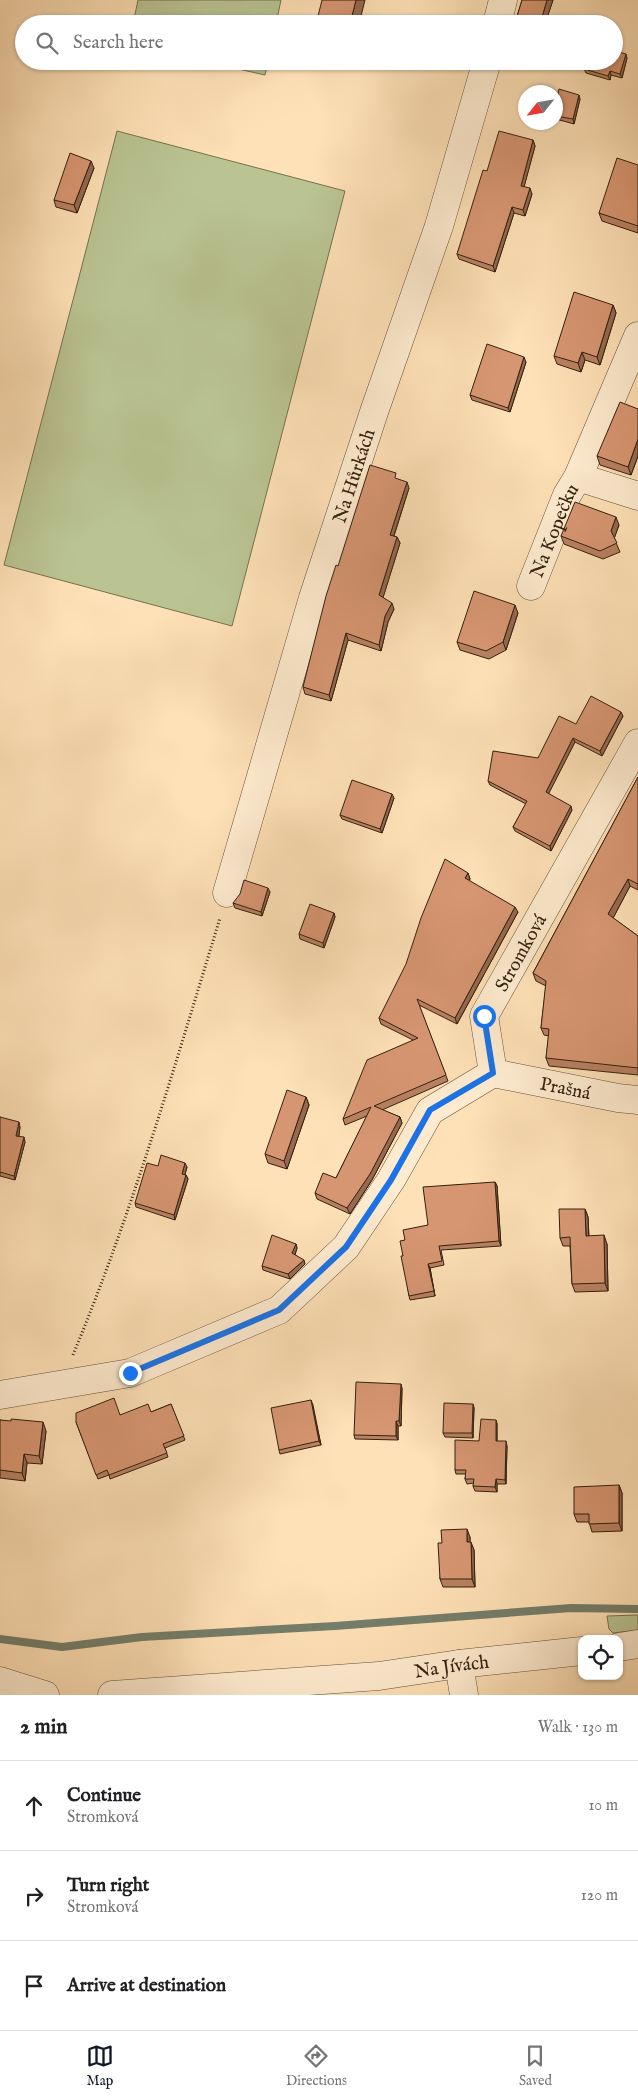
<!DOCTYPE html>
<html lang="en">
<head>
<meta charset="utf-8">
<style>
	:root { --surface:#fff; --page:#f2f2f2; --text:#202124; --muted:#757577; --line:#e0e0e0; --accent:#111827 }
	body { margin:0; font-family:"IM FELL English",serif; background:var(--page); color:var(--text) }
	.controls { position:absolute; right:15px; bottom:15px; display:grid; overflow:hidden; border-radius:10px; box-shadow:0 1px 4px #0004 }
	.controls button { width:45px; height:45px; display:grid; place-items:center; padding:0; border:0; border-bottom:1px solid var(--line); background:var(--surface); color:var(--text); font:25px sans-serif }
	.compass { position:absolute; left:518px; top:85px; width:45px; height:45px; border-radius:50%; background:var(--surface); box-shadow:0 1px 4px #0004; rotate:239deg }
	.stop { position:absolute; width:15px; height:15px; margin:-11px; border:4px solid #1a73e8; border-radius:50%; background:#fff }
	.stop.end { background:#1a73e8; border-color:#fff; box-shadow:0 1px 5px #0008 }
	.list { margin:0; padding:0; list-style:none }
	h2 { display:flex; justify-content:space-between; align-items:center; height:65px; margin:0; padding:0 20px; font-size:21px }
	h2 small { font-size:16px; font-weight:400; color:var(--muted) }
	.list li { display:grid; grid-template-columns:32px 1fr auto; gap:15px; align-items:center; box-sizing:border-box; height:90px; padding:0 20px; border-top:1px solid var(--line) }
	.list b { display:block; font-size:19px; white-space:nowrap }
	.list p { margin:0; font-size:16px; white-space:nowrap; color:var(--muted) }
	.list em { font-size:16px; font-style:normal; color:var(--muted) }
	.icon { flex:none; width:28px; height:28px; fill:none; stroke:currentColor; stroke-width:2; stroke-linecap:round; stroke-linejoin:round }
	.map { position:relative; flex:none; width:638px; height:1695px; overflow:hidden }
	.search { position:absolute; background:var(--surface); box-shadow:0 1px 4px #0004; left:15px; right:15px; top:15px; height:55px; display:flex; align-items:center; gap:12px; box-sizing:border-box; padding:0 18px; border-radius:28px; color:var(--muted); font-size:19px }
	.sheet { height:335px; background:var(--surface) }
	nav { display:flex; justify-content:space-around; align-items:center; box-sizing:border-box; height:70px; border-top:1px solid var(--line); background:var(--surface); font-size:14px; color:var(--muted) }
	nav a { display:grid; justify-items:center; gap:2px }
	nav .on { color:var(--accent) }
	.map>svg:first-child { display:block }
	.green { fill:#bac493; stroke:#767251 }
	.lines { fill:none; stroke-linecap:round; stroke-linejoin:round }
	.stream { stroke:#757f6c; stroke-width:8 }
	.minor-casing { stroke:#665139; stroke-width:29 }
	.path { stroke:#33210f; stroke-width:3; stroke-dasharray:1 2.5; stroke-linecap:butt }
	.minor { stroke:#ffecd0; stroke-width:28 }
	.wall { fill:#b98162; stroke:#33210f }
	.shaded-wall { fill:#966950; stroke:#33210f }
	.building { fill:#d79672; stroke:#33210f }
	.route { stroke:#1a73e8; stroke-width:6 }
	.labels { text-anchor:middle; stroke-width:4.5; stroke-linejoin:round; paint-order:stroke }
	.street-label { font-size:19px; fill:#33210f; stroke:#ffecd0 }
</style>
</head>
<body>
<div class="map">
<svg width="638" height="1695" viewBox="0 0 638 1695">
	<rect width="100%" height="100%" fill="#ffe1b7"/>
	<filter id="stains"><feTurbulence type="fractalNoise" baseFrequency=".004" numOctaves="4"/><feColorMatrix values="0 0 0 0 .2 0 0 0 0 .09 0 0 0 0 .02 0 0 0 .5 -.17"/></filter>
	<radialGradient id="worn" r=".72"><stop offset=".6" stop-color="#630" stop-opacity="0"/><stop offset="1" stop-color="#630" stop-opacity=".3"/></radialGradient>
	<g class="green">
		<polygon points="138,0 281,0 276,24 133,24"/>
		<polygon points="203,61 268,61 265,75"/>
		<polygon points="117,131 345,191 232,626 4,565"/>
		<polygon points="638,1615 638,1630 613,1633 609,1629 607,1616"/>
	</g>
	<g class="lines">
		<polyline class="stream" points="0,1639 62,1647 142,1637 335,1626 571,1608 638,1609"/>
		<g class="minor-casing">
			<g id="minor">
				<polyline points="497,24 503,0"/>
				<polyline points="578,477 638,496"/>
				<path id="s1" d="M531,586L567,495L578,477L638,336"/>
				<path id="s2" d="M227,893L313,598L374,412L439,226L487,61"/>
				<path id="s3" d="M493,1073L618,1098L638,1100"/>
				<path id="s4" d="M0,1395L130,1373L279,1310L346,1247L391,1180L430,1111L493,1073L484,1016L638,743"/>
				<polyline points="619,1647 638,1644"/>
				<polyline points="459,1664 464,1695"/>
				<polyline points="0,1681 45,1695"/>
				<path id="s5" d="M112,1695L379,1676L459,1664L582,1651"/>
			</g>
		</g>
		<path class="path" d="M73,1355C132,1213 175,1065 220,918"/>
		<use href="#minor" class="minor"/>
	</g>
	<g class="wall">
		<polygon points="522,0 553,0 545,24 517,24 516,20"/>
		<polygon points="617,47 618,52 627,58 622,78 611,75 610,80 586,73 584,69"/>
		<polygon points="580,99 574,124 556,119 556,102"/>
		<polygon points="533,140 535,146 524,186 532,194 525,216 514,213 495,272 459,259 457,254 487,171"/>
		<polygon points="638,165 638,233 602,221 599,213"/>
		<polygon points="94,168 77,213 56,207 54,200"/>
		<polygon points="613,305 616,313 600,365 585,360 581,372 557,364 554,356"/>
		<polygon points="526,362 510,412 472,400 470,395"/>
		<polygon points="638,409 638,456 631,475 600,465 597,456"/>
		<polygon points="409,488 394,536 397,537 400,543 383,597 394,609 388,622 381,651 348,640 331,701 305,694 303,687 338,566"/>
		<polygon points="619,525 614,538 620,552 603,559 564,544 561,536"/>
		<polygon points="518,613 506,650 489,659 460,650 457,642"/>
		<polygon points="623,716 602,756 575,742 548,794 572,810 551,851 515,831 513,827 526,804 490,785 488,781 538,758 576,724"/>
		<polygon points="638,777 638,890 630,886 613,918 638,936 638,1075 549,1066 546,1058 549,1036 544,1035 541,1028 546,986 536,981 533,973"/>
		<polygon points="394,798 382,833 342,819 340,815"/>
		<polygon points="468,873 470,879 469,881 518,912 457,1024 419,1005 448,1081 382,1110 400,1117 402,1123 372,1180 350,1214 317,1199 315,1193 336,1178 367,1116 345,1125 343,1119 413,1040 381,1024 379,1018"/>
		<polygon points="270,892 262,916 235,908 233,903"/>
		<polygon points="334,913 335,917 324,948 300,939 299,934"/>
		<polygon points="306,1097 309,1105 287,1169 268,1163 265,1154"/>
		<polygon points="0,1117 20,1127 19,1136 25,1142 15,1180 0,1176"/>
		<polygon points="187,1167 185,1174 186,1175 188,1179 175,1220 136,1207 135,1203"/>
		<polygon points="495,1182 497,1186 501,1246 441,1250 444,1265 430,1268 435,1296 410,1300 409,1296 403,1256 405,1240"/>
		<polygon points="585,1209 588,1217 589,1236 607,1244 608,1291 575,1292 572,1284 570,1246 563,1246 560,1238"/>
		<polygon points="296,1244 297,1248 295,1255 305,1264 290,1279 263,1270 262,1266"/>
		<polygon points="402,1388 401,1426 398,1426 398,1440 355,1439 354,1435"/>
		<polygon points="311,1400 321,1445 280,1454 279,1450"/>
		<polygon points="171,1404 185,1440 165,1448 168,1457 110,1479 109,1475 98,1479 76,1422 120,1415 151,1412"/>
		<polygon points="473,1404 474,1408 473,1438 445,1437 443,1433"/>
		<polygon points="0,1420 46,1431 42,1464 27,1463 25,1481 0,1478"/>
		<polygon points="496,1420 497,1424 497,1441 507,1446 506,1484 497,1484 497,1492 475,1491 473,1486 474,1483 467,1484 465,1479 466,1474 456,1474 455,1470"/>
		<polygon points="619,1485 622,1493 622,1531 592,1532 589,1522 577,1522 574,1514"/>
		<polygon points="470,1537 470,1542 474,1550 475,1587 443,1587 440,1579 442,1543"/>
	</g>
	<g class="shaded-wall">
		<polygon points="356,0 365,0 359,24 350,24"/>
		<polygon points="547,0 553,0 545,24 540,24"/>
		<polygon points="626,54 627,58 622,78 620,74"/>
		<polygon points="610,71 611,75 610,80 608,76"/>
		<polygon points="579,95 580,99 574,124 573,119"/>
		<polygon points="533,140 535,146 523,191 521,186"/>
		<polygon points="91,161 94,168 77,213 74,205"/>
		<polygon points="530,188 532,194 525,216 523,210"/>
		<polygon points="512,207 514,213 495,272 493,266"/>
		<polygon points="613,305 616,313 600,365 597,357"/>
		<polygon points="582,352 585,360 581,372 578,363"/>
		<polygon points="524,357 526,362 510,412 508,408"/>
		<polygon points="638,439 638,456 631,475 628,467"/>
		<polygon points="407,482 409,488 392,541 390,535"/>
		<polygon points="616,517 619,525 614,539 611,531"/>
		<polygon points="397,537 400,543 382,601 379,595"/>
		<polygon points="392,603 394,609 388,622 381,651 379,645 385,616"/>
		<polygon points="515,605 518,613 506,650 503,642"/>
		<polygon points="346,633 348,640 331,701 329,695"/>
		<polygon points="621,712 623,716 602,756 600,751"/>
		<polygon points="573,738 575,742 547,797 546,792"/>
		<polygon points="392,794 394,798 382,833 380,829"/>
		<polygon points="571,806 572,810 551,851 550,846"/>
		<polygon points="468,873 470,879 467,884 465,878"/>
		<polygon points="628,879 630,886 611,922 608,914"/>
		<polygon points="268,888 270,892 262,916 261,912"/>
		<polygon points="515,907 518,912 457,1024 455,1018"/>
		<polygon points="334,913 335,917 324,948 323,943"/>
		<polygon points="306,1097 309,1105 287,1169 284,1161"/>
		<polygon points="400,1117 402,1123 372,1180 350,1214 347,1208"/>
		<polygon points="19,1122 20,1127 18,1140 16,1136"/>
		<polygon points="24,1137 25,1142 15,1180 14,1176"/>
		<polygon points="185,1163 187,1167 184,1178 182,1174"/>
		<polygon points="186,1175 188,1179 175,1220 174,1215"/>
		<polygon points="495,1182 497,1186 501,1246 499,1241"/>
		<polygon points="585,1209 588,1217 589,1244 586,1236"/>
		<polygon points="604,1235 607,1244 608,1291 605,1283"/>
		<polygon points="296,1244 297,1248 294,1257 292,1253"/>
		<polygon points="304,1260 305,1264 290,1279 288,1274"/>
		<polygon points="428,1264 430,1268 435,1296 434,1291"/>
		<polygon points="401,1384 402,1388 401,1426 399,1421"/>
		<polygon points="311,1400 313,1405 321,1445 319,1441"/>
		<polygon points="473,1404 474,1408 473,1438 472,1433"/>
		<polygon points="496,1420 497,1424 497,1445 496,1441"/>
		<polygon points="396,1421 398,1426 398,1440 396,1436"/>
		<polygon points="43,1422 46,1431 42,1464 39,1456"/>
		<polygon points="506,1441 507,1446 506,1484 505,1480"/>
		<polygon points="24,1454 27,1463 25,1481 22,1473"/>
		<polygon points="496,1479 497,1484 497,1492 495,1487"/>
		<polygon points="619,1485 622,1493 622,1531 619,1523"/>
		<polygon points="467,1529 470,1537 470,1550 467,1542"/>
		<polygon points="471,1542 474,1550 475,1587 472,1579"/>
	</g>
	<g class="building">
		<polygon points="322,0 356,0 350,24 316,24"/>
		<polygon points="522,0 547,0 540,24 528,24 516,20"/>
		<polygon points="69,21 76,24 68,24"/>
		<polygon points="614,46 617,47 615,51 626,54 620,74 610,71 608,76 584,69 586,61 614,61"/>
		<polygon points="559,89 579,95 573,119 556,116 556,102"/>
		<polygon points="499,131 533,140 521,186 530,188 523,210 512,207 493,266 457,254 483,170 487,171"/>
		<polygon points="70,153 91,161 74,205 54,200"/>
		<polygon points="617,158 638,165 638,226 599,213"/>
		<polygon points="574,292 613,305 597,357 582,352 578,363 554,356"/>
		<polygon points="487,344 524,357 508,408 470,395"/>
		<polygon points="620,402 638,409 638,439 628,467 597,456"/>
		<polygon points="370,465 396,473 395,478 407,482 390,535 397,537 379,595 392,603 385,616 379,645 346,633 329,695 303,687 326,596 336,565 338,566"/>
		<polygon points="575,502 616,517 611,531 617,543 600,551 561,536"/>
		<polygon points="474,591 515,605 503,642 486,651 457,642"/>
		<polygon points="591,696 621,712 600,751 573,738 546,792 571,806 550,846 513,827 527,801 488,781 493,751 538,758 559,716 576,724"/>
		<polygon points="638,777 638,884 628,879 608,914 638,936 638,1068 546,1058 549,1029 541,1028 546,981 533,973"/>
		<polygon points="352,780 392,794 380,829 340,815"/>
		<polygon points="445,859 468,873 465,878 515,907 455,1018 417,999 446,1075 374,1106 400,1117 370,1174 347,1208 315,1193 323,1173 336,1178 371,1107 343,1119 367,1060 418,1038 379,1018 406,964 421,918"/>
		<polygon points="244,880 268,888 261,912 233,903 240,894"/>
		<polygon points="310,904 334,913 323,943 299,934"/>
		<polygon points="287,1090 306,1097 284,1161 265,1154"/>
		<polygon points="0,1117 19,1122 16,1136 24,1137 14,1176 0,1172"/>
		<polygon points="161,1155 185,1163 182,1174 186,1175 174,1215 135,1203 147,1163 158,1166"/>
		<polygon points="495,1182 499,1241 439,1246 442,1261 428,1264 434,1291 409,1296 401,1256 403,1256 400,1241 405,1240 403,1230 428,1225 423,1187"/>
		<polygon points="559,1209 585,1209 586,1236 604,1235 605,1283 572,1284 570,1237 560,1238"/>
		<polygon points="272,1235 296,1244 292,1253 304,1260 288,1274 262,1266"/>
		<polygon points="356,1382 401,1384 399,1421 396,1421 396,1436 354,1435"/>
		<polygon points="114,1398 120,1415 148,1404 151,1412 171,1404 184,1436 163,1444 167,1453 109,1475 107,1470 96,1475 76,1422 76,1413"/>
		<polygon points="311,1400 319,1441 279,1450 271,1408"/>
		<polygon points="444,1403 473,1404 472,1433 443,1433"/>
		<polygon points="11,1419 43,1422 39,1456 24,1454 22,1473 0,1470 0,1420 11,1421"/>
		<polygon points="481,1419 496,1420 496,1441 506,1441 505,1480 496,1479 495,1487 473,1486 474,1479 465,1479 466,1470 455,1470 455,1440 479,1441"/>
		<polygon points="619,1485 619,1523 589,1524 589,1514 574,1514 574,1487"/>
		<polygon points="467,1529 467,1542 471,1542 472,1579 440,1579 438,1543 442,1543 441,1530"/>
	</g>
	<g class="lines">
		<polyline class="route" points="130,1373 279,1310 346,1247 391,1180 430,1110 493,1073 484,1016"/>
	</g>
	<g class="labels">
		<g class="street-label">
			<text dy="7" stroke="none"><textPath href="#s2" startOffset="436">Na Hůrkách</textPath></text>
			<text dy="7" stroke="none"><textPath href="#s1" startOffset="60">Na Kopečku</textPath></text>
			<text dy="7" stroke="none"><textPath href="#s4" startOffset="750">Stromková</textPath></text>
			<text dy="7" stroke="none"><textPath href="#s3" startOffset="74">Prašná</textPath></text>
			<text dy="7" stroke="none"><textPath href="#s5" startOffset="341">Na Jívách</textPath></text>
		</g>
	</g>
	<rect width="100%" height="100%" filter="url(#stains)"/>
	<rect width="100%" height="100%" fill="url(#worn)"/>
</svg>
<div class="controls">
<button><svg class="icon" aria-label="locate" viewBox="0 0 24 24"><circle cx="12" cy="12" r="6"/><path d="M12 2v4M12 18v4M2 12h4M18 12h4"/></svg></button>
</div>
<svg class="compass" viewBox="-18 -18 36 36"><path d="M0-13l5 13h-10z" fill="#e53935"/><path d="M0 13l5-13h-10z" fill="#757577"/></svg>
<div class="stop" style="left:484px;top:1016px"></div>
<div class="stop end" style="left:130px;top:1373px"></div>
<div class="search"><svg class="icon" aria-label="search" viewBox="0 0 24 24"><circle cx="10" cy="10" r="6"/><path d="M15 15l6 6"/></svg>Search here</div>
</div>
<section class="sheet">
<h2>2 min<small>Walk · 130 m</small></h2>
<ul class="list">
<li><svg class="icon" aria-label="ahead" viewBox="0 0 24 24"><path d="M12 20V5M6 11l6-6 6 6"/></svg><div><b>Continue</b><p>Stromková</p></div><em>10 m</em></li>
<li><svg class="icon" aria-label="right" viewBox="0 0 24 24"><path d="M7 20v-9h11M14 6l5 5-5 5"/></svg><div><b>Turn right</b><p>Stromková</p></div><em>120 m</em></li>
<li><svg class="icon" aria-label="arrive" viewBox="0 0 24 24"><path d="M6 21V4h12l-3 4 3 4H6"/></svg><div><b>Arrive at destination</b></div></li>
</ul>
</section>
<nav>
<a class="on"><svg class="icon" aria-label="map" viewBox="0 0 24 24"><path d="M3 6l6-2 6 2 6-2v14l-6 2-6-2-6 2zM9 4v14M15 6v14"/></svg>Map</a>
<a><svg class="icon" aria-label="directions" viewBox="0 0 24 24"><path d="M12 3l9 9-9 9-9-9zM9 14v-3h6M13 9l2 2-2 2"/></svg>Directions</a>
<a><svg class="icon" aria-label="saved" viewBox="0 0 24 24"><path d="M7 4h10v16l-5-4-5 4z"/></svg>Saved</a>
</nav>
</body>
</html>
